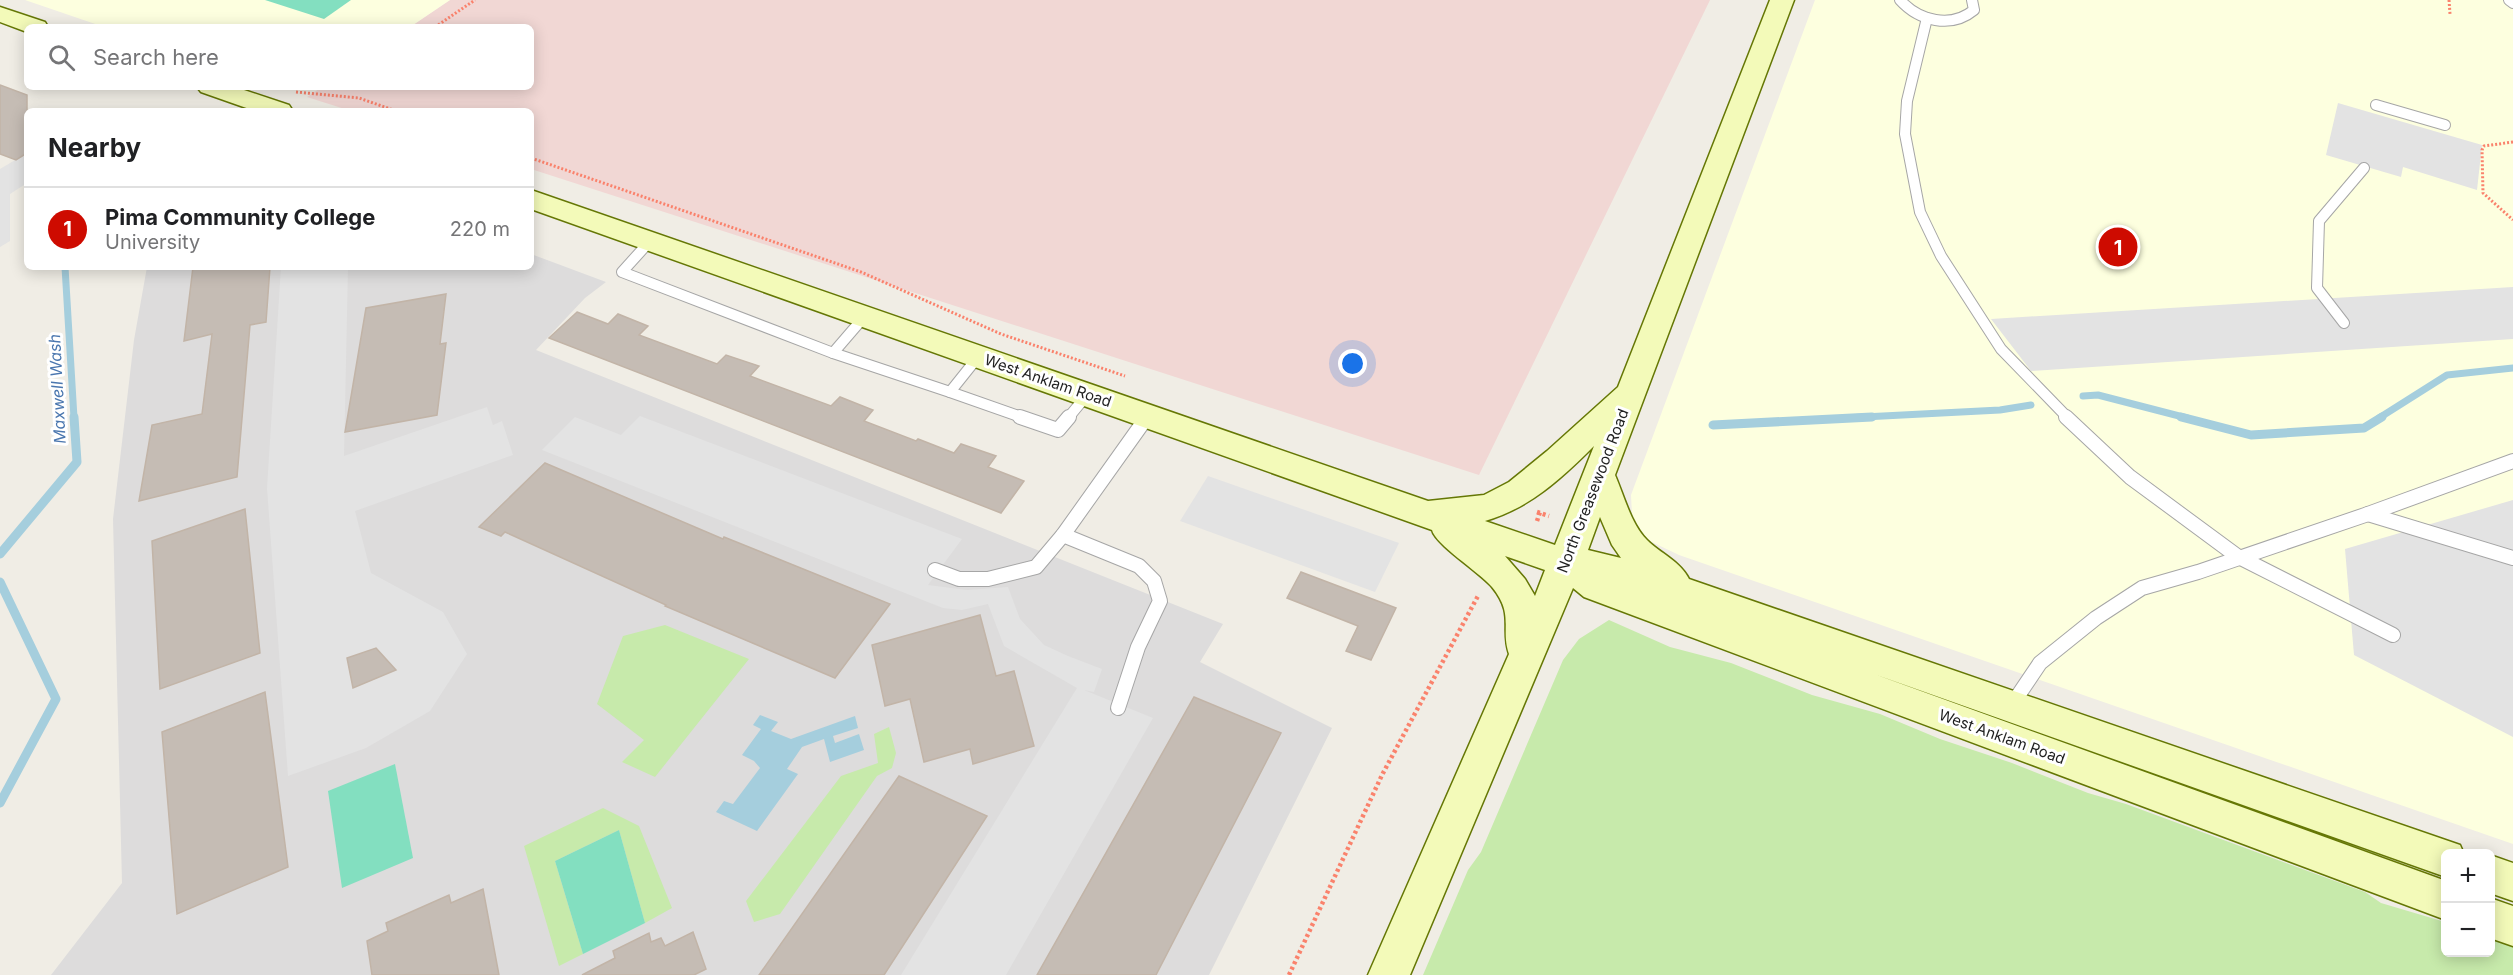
<!DOCTYPE html>
<html lang="en">
<head>
<meta charset="utf-8">
<style>
	:root { --surface:#fff; --page:#f6f6f6; --text:#202124; --muted:#757577; --line:#e0e0e0; --accent:#ce0b00 }
	body { margin:0; font-family:Inter,sans-serif; background:var(--page); color:var(--text) }
	.controls { position:absolute; right:18px; bottom:18px; display:grid; overflow:hidden; border-radius:9px; box-shadow:0 3px 15px #0003 }
	.controls button { width:54px; height:54px; display:grid; place-items:center; padding:0; border:0; border-bottom:2px solid var(--line); background:var(--surface); color:var(--text); font:30px sans-serif }
	.you { position:absolute; left:1353px; top:364px; width:21px; height:21px; margin:-15px; border:4px solid #fff; border-radius:50%; background:#1a73e8; box-shadow:0 0 0 9px #1a73e833 }
	.badge { display:grid; place-items:center; width:39px; height:39px; border-radius:50%; background:var(--accent); color:#fff; font-size:20px; font-weight:700 }
	.pin { position:absolute; translate:-50% -50%; border:3px solid #fff; box-shadow:0 2px 6px #0006 }
	.list { margin:0; padding:0; list-style:none }
	h2 { display:flex; justify-content:space-between; align-items:center; height:78px; margin:0; padding:0 24px; font-size:26px }
	h2 small { font-size:20px; font-weight:400; color:var(--muted) }
	.list li { display:grid; grid-template-columns:39px 1fr auto; gap:18px; align-items:center; box-sizing:border-box; height:84px; padding:0 24px; border-top:2px solid var(--line) }
	.list b { display:block; font-size:22px; white-space:nowrap }
	.list p { margin:0; font-size:20px; white-space:nowrap; color:var(--muted) }
	.list em { font-size:20px; font-style:normal; color:var(--muted) }
	.icon { flex:none; width:33px; height:33px; fill:none; stroke:currentColor; stroke-width:2; stroke-linecap:round; stroke-linejoin:round }
	.map { position:relative; flex:none; width:2513px; height:975px; overflow:hidden }
	.search { position:absolute; background:var(--surface); box-shadow:0 3px 15px #0003; left:24px; top:24px; width:510px; height:66px; display:flex; align-items:center; gap:15px; box-sizing:border-box; padding:0 21px; border-radius:9px; color:var(--muted); font-size:22px }
	.panel { position:absolute; background:var(--surface); box-shadow:0 3px 15px #0003; left:24px; top:108px; width:510px; height:162px; border-radius:9px }
	.map>svg:first-child { display:block }
	.residential { fill:#dddcdc }
	.commercial { fill:#f1d7d4 }
	.education { fill:#fdffdf }
	.grass { fill:#c7eaab }
	.pitch { fill:#83dfc0 }
	.parking { fill:#e3e3e3 }
	.water { fill:#a5cedd }
	.lines { fill:none; stroke-linecap:round; stroke-linejoin:round }
	.stream-far1 { stroke:#a5cedd; stroke-width:7 }
	.stream { stroke:#a5cedd; stroke-width:9 }
	.building { fill:#c5bcb4; stroke:#c2b4a7; stroke-width:1.5 }
	.lane-far1-casing { stroke:#a6a6a6; stroke-width:12 }
	.lane-casing { stroke:#a6a6a6; stroke-width:16 }
	.secondary-casing { stroke:#657705; stroke-width:3 }
	.path-far1 { stroke:#fa826c; stroke-width:3; stroke-dasharray:2 2; stroke-linecap:butt }
	.path { stroke:#fa826c; stroke-width:4.5; stroke-dasharray:3 3; stroke-linecap:butt }
	.lane-far1 { stroke:#fff; stroke-width:10 }
	.lane { stroke:#fff; stroke-width:14 }
	.secondary { fill:#f3fab9; fill-rule:evenodd }
	.labels { text-anchor:middle; stroke-width:6; stroke-linejoin:round; paint-order:stroke }
	.street-label { font-size:15px; fill:#1f1f1f; stroke:#fff }
	.water-label { font-size:16px; font-style:italic; fill:#4b77af; stroke:#fff }
</style>
</head>
<body>
<div class="map">
<svg width="2513" height="975" viewBox="0 0 2513 975">
	<rect width="100%" height="100%" fill="#f0ede5"/>
	<polygon class="residential" points="531,254 606,282 585,298 536,350 1223,624 1200,662 1332,728 1209,975 51,975 122,883 113,519 134,340 147,267 531,267"/>
	<polygon class="commercial" points="450,0 1710,0 1479,475 531,169 531,111 351,111 307,97 322,87 531,87 531,27 410,27"/>
	<g class="education">
		<polygon points="25,0 450,0 410,27 104,27"/>
		<polygon points="1815,0 2513,0 2513,844 1679,555 1633,533 1631,495"/>
	</g>
	<g class="grass">
		<polygon points="1609,620 1670,647 1731,663 1812,695 1880,714 1940,739 2012,763 2088,793 2126,804 2365,892 2381,903 2445,922 2446,952 2490,952 2491,939 2513,947 2513,975 1423,975 1468,870 1481,852 1563,660 1579,639"/>
		<polygon points="665,625 749,659 655,777 622,762 644,740 597,704 623,636"/>
		<polygon points="889,727 896,753 892,768 877,776 780,914 754,922 746,901 841,776 878,763 874,734"/>
		<polygon points="603,808 639,826 672,908 645,923 619,830 555,861 583,954 559,966 524,846"/>
	</g>
	<g class="pitch">
		<polygon points="265,0 351,0 324,19"/>
		<polygon points="395,764 413,858 342,888 328,791"/>
		<polygon points="619,830 645,923 583,954 555,861"/>
	</g>
	<g class="parking">
		<polygon points="2338,103 2482,145 2477,190 2403,167 2401,177 2326,155"/>
		<polygon points="27,153 27,183 10,194 10,241 0,247 0,169"/>
		<polygon points="281,267 348,267 344,456 487,407 493,425 502,421 513,455 355,511 371,573 443,612 467,654 430,711 366,748 288,776 267,488"/>
		<polygon points="2513,287 2513,339 2031,371 1991,319"/>
		<polygon points="640,416 962,539 928,585 967,590 1008,587 1020,619 1044,645 1068,656 1102,669 1094,692 1084,690 1153,718 1006,975 901,975 1077,688 1004,646 988,604 962,610 943,608 542,450 575,417 621,435"/>
		<polygon points="1208,476 1399,543 1375,592 1180,521"/>
		<polygon points="2513,500 2513,737 2354,655 2345,549"/>
	</g>
	<polygon class="water" points="760,715 778,722 771,731 791,739 855,716 858,728 833,736 835,743 859,734 864,750 830,762 824,739 802,747 787,769 798,774 757,831 716,812 724,801 733,804 760,768 754,761 742,755 761,729 753,725"/>
	<g class="lines">
		<g class="stream-far1">
			<polyline points="65,267 74,418"/>
			<polyline points="2083,396 2098,395 2187,418"/>
			<polyline points="1844,418 2000,410 2031,405"/>
			<polyline points="2379,418 2447,375 2513,368"/>
		</g>
		<g class="stream">
			<polyline points="2181,417 2251,435 2364,428 2382,417"/>
			<polyline points="1713,425 1872,417"/>
			<polyline points="0,554 77,462 74,417"/>
			<polyline points="0,582 56,699 0,803"/>
		</g>
	</g>
	<g class="building">
		<polygon points="0,85 27,95 27,153 16,160 0,154"/>
		<polygon points="193,267 270,267 266,322 250,325 237,477 139,501 152,425 202,414 212,334 184,341"/>
		<polygon points="446,294 440,344 446,343 437,415 345,432 366,308"/>
		<polygon points="577,312 608,324 618,314 648,326 639,335 717,364 726,355 759,366 750,376 831,406 840,397 873,410 864,421 916,441 918,439 954,453 961,444 996,456 988,467 1024,481 1001,513 549,338"/>
		<polygon points="545,463 723,539 724,537 890,604 835,678 665,606 666,605 505,532 501,536 479,527"/>
		<polygon points="245,509 260,653 160,689 152,541"/>
		<polygon points="1301,572 1396,608 1371,660 1346,651 1358,626 1287,598"/>
		<polygon points="980,615 996,676 1014,671 1034,746 973,764 970,749 924,762 910,699 885,706 872,645"/>
		<polygon points="376,648 396,670 353,688 347,658"/>
		<polygon points="265,692 288,867 177,914 162,732"/>
		<polygon points="1194,697 1281,733 1156,975 1037,975"/>
		<polygon points="899,776 987,816 884,975 759,975"/>
		<polygon points="483,889 499,975 372,975 367,941 388,931 386,923 449,895 451,903"/>
		<polygon points="693,932 706,969 694,975 582,975 615,958 613,951 649,933 651,942 661,938 665,946"/>
	</g>
	<g class="lines">
		<g class="lane-far1-casing">
			<g id="lane-far1">
				<path d="M1900,0C1919,21 1951,29 1974,10L1972,0"/>
				<polyline points="2509,0 2513,3"/>
				<polyline points="1927,18 1907,101 1905,134 1920,212 1941,256 2001,349 2068,418"/>
				<polyline points="2376,105 2445,125"/>
				<polyline points="650,241 622,272 833,353 864,317"/>
				<polyline points="2344,323 2317,288 2319,221 2364,168"/>
				<polyline points="833,353 950,392 978,357"/>
				<polyline points="950,392 1024,418"/>
				<polyline points="1068,418 1087,395"/>
				<polyline points="1145,418 1147,416"/>
			</g>
		</g>
		<g class="lane-casing">
			<g id="lane">
				<polyline points="1020,417 1058,430 1069,417"/>
				<polyline points="2066,417 2130,477 2237,556 2393,635"/>
				<polyline points="2368,514 2513,558"/>
				<polyline points="1063,535 1139,566 1154,581 1160,601 1138,647 1118,708"/>
				<polyline points="935,570 959,579 988,579 1036,567 1063,535 1147,417"/>
				<polyline points="2011,706 2040,663 2096,618 2142,588 2198,572 2368,514 2513,461"/>
			</g>
		</g>
		<g class="secondary-casing">
			<g id="secondary">
				<path d="M1770,0H1794L1615,475C1624,496 1631,524 1647,540C1660,553 1681,562 1689,579L2460,845L2464,854H2446V877L1874,674L2446,881V920L1584,597L1573,588L1410,975H1368L1509,654C1500,628 1515,615 1492,587C1479,572 1435,544 1432,530L531,209V190L1428,501L1484,495L1509,482L1547,451L1618,387ZM1594,446L1555,545L1485,521C1530,508 1562,478 1594,446ZM1600,517L1612,545L1621,558L1588,550ZM1505,556L1545,570L1535,596L1525,579Z"/>
				<polygon points="0,7 45,22 48,27 27,27 27,32 0,22"/>
				<polygon points="197,87 235,87 289,105 293,111 255,111 201,92"/>
				<polygon points="2490,855 2513,863 2513,901 2490,893"/>
				<polygon points="2490,898 2513,906 2513,946 2490,938"/>
			</g>
		</g>
		<g class="path-far1">
			<polyline points="2449,0 2450,14"/>
			<polyline points="435,27 475,0"/>
			<polyline points="296,92 359,98 396,111"/>
			<polyline points="2513,142 2484,146 2482,150 2483,193 2513,220"/>
			<polyline points="531,158 861,272 1001,334 1125,376"/>
		</g>
		<g class="path">
			<polyline points="1537,512 1549,516"/>
			<polyline points="1537,521 1540,512"/>
			<polyline points="1289,975 1382,775 1479,594"/>
		</g>
		<use href="#lane-far1" class="lane-far1"/>
		<use href="#lane" class="lane"/>
		<use href="#secondary" class="secondary"/>
	</g>
	<g class="labels">
		<g class="street-label">
			<text transform="translate(1048 381) rotate(19)" y="5">West Anklam Road</text>
			<text transform="translate(1593 491) rotate(-69)" y="5">North Greasewood Road</text>
			<text transform="translate(2002 737) rotate(20)" y="5">West Anklam Road</text>
		</g>
		<g class="water-label">
			<text transform="translate(57 389) rotate(-93)" y="6">Maxwell Wash</text>
		</g>
	</g>
</svg>
<div class="controls">
<button>+</button>
<button>−</button>
</div>
<div class="you"></div>
<div class="pin badge" style="left:2118px;top:247px">1</div>
<div class="search"><svg class="icon" aria-label="search" viewBox="0 0 24 24"><circle cx="10" cy="10" r="6"/><path d="M15 15l6 6"/></svg>Search here</div>
<section class="panel">
<h2>Nearby<small></small></h2>
<ul class="list">
<li><span class="badge">1</span><div><b>Pima Community College</b><p>University</p></div><em>220 m</em></li>
</ul>
</section>
</div>
</body>
</html>
